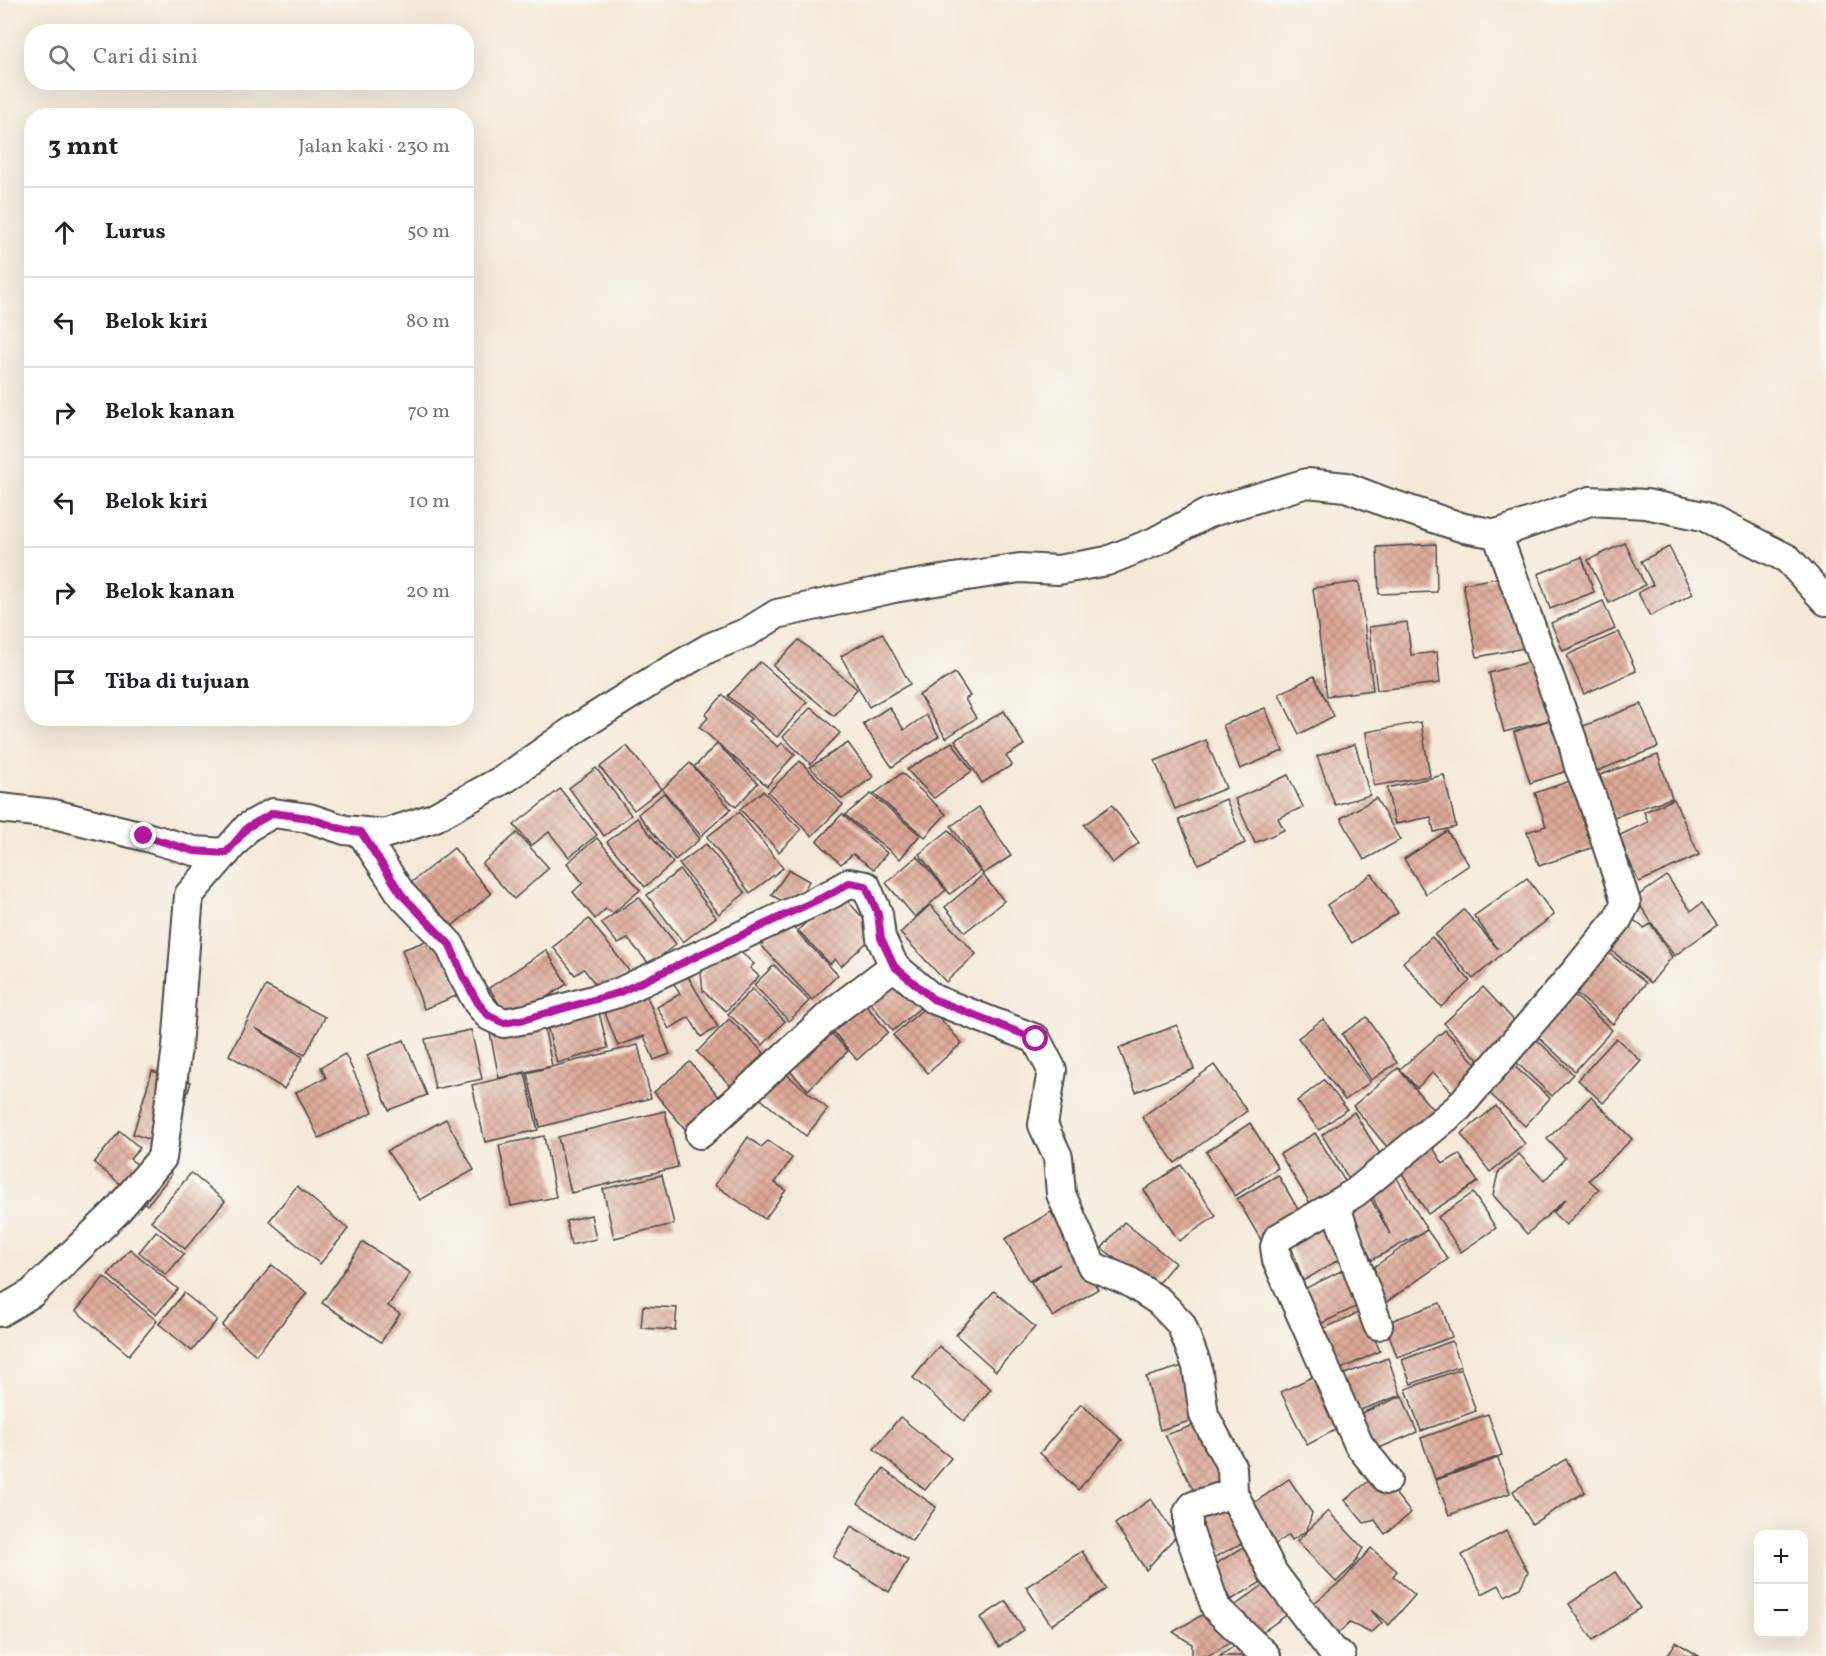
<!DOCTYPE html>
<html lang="id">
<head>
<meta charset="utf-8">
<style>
	:root { --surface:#fff; --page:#f2f2f2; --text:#202124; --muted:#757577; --line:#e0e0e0 }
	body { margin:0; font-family:Vollkorn,serif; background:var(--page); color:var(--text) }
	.controls { position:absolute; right:18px; bottom:18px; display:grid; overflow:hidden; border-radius:12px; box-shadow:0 6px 24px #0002 }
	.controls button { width:54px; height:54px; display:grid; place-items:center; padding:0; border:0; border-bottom:2px solid var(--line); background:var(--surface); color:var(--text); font:30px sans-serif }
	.stop { position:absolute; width:18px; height:18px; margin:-14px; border:4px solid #b5179e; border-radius:50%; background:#fff }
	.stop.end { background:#b5179e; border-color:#fff; box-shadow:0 2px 6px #0008 }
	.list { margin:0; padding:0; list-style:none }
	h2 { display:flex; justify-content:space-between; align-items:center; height:78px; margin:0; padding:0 24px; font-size:26px }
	h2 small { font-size:20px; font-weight:400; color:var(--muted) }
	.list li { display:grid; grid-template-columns:39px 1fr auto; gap:18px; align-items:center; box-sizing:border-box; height:90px; padding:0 24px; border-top:2px solid var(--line) }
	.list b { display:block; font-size:22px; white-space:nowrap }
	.list em { font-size:20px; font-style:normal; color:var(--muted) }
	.icon { flex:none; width:33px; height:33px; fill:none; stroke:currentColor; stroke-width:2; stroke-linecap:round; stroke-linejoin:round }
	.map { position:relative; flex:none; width:1826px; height:1656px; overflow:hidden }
	.search { position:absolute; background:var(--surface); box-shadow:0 6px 24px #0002; left:24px; top:24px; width:450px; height:66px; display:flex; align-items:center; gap:15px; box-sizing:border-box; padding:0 21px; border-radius:24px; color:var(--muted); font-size:22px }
	.panel { position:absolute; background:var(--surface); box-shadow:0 6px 24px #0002; left:24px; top:108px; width:450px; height:618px; border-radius:24px }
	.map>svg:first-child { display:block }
	.building { fill:url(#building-cross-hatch) }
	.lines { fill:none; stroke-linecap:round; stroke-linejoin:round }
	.street-casing { stroke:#494845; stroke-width:32 }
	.street { stroke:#fff; stroke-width:28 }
	.route { stroke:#b5179e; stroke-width:8 }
</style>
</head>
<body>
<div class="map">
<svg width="1826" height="1656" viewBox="0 0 1826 1656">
	<defs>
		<pattern id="building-cross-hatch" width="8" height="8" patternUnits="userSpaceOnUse" patternTransform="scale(1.5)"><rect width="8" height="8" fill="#dda895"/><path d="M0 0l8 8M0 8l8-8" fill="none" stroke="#b3897a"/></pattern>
	</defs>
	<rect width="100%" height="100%" fill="#f6f6f2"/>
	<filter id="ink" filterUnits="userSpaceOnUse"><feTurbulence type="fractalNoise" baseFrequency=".0167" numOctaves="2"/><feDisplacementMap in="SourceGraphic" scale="12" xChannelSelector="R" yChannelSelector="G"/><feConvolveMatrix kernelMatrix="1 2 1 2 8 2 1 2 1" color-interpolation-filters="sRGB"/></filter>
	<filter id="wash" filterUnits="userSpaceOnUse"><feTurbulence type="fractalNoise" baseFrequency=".008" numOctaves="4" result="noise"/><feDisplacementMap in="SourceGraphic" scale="24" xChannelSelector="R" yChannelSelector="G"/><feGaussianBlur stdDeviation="1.35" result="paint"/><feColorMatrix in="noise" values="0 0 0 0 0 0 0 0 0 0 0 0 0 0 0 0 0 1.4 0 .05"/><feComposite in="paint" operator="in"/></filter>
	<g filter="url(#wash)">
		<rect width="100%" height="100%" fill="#f4e9d7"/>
		<g id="blocks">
			<g class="building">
				<polygon points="1625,543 1645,585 1609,603 1588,560"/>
				<polygon points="1436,544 1437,592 1379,594 1377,547"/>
				<polygon points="1669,547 1693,594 1650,616 1638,593 1653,585 1641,561"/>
				<polygon points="1582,557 1594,592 1550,609 1538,574"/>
				<polygon points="1520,574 1534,646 1477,657 1463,584"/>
				<polygon points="1359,582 1373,690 1327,696 1313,588"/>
				<polygon points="1603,601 1615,629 1563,651 1551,623"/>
				<polygon points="1407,622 1411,655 1437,652 1440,683 1377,690 1369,627"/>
				<polygon points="1619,632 1636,671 1584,694 1567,655"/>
				<polygon points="882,633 910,684 869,707 841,656"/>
				<polygon points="799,640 857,689 834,716 773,666"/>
				<polygon points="1543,658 1579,767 1530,783 1514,732 1553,719 1504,732 1489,673"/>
				<polygon points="760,662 807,702 777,737 728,696"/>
				<polygon points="955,673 970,696 965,699 976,718 946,738 919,695"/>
				<polygon points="1314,676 1334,716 1299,734 1279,694"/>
				<polygon points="723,695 751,719 748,721 778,747 782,743 795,754 767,786 699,727 708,718 705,715"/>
				<polygon points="1641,704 1658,747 1597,771 1581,727"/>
				<polygon points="811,707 840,733 811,764 783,737"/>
				<polygon points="889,707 904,730 926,715 939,736 892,767 863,724"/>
				<polygon points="1265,708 1283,751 1240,769 1223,725"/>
				<polygon points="1004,711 1024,745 1006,756 1012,765 982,783 955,740"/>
				<polygon points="1421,722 1430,776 1374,786 1366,732"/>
				<polygon points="1206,740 1226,788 1175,809 1155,761"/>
				<polygon points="952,742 972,771 934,798 907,770"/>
				<polygon points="848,743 873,777 842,799 810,767"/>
				<polygon points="717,744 758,783 736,807 694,767"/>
				<polygon points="1355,744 1370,795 1335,805 1317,756"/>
				<polygon points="627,746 661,789 634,810 600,767"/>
				<polygon points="1658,755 1672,798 1614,817 1600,775"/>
				<polygon points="800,761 843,805 812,836 768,792"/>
				<polygon points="690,763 731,809 701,836 662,789"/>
				<polygon points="596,768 631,815 604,836 569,788"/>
				<polygon points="902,773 946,814 925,837 874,794"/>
				<polygon points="1288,775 1303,807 1278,818 1284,830 1255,843 1235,799"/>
				<polygon points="1444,775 1456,827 1434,832 1431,817 1395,824 1387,788"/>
				<polygon points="1584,776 1606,843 1539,866 1527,832 1546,826 1535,793"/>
				<polygon points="560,789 597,835 569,857 549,832 531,846 514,825"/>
				<polygon points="763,791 801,830 779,852 740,809"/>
				<polygon points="664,793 700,839 675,860 638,814"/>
				<polygon points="871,794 920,835 900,859 845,815"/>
				<polygon points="1376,798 1400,840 1364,860 1341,818"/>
				<polygon points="1226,799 1245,843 1198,864 1179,820"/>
				<polygon points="1674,799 1699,855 1639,882 1618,836 1648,822 1644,812"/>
				<polygon points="1112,805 1139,843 1112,863 1084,825"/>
				<polygon points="979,807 1011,856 983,874 951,826"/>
				<polygon points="739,812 783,868 750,893 707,837"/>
				<polygon points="842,814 887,853 874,869 853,854 841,864 817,841"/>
				<polygon points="637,818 673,863 645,887 607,842"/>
				<polygon points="949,830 980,871 950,894 919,854"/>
				<polygon points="1447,831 1469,865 1426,894 1404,859"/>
				<polygon points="517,833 549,868 514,899 482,864"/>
				<polygon points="597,838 640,890 613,913 606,909 595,919 573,892 583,883 567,863"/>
				<polygon points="706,844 745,893 719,914 679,864"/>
				<polygon points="454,848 491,894 446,931 408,885"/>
				<polygon points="917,856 946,890 915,917 886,883"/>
				<polygon points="680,870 716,917 683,942 647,895"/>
				<polygon points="789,870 809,881 794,907 771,895"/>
				<polygon points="1372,874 1398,913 1352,943 1327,905"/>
				<polygon points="983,875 1004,901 965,932 945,907"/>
				<polygon points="1667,876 1691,911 1702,903 1717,925 1674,956 1635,898"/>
				<polygon points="1527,878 1554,915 1502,954 1473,979 1435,935 1464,910 1498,949 1474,916"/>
				<polygon points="839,892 877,933 841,966 835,959 830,964 798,930"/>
				<polygon points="639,897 676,944 650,965 628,939 618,944 601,923"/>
				<polygon points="930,905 976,954 946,982 900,933"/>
				<polygon points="1630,917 1644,928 1651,924 1672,957 1651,983 1606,946"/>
				<polygon points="589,919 630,972 602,994 584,969 575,975 553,947"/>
				<polygon points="786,920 838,975 812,1000 761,945"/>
				<polygon points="440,936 461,994 424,1009 402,950"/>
				<polygon points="1432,937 1470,981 1441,1007 1403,962"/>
				<polygon points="735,947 754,964 750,968 759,976 726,1011 703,991 701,973 718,953"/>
				<polygon points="546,950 567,984 510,1021 489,988"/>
				<polygon points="1605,950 1646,983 1613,1024 1572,990"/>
				<polygon points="774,965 809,1001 789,1021 754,985"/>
				<polygon points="684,970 718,1027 701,1037 689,1017 669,1029 657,1007 680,994 670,977"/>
				<polygon points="894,971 922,1006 893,1031 865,996"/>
				<polygon points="266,986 325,1017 305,1055 255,1028 303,1057 284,1089 229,1055"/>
				<polygon points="643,986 670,1054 654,1060 644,1036 618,1046 601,1003"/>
				<polygon points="1483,987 1523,1030 1484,1066 1444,1023"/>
				<polygon points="752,989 785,1021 763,1045 728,1014"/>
				<polygon points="1574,995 1612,1030 1575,1071 1537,1036"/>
				<polygon points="861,999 888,1032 857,1060 829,1026"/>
				<polygon points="597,1005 608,1048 557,1063 545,1019"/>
				<polygon points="928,1005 962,1043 928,1073 893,1035"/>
				<polygon points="1367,1017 1397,1063 1371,1080 1342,1034"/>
				<polygon points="729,1019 764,1053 731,1086 697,1052"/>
				<polygon points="1323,1019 1370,1082 1345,1100 1298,1038"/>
				<polygon points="543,1021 552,1066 499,1078 490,1033"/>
				<polygon points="1177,1025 1194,1069 1136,1092 1119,1048"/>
				<polygon points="827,1028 848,1051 808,1090 786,1067"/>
				<polygon points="471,1030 482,1079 435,1089 425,1039"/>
				<polygon points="1445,1030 1485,1074 1459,1099 1433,1072 1417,1088 1400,1069"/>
				<polygon points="1616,1038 1641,1061 1603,1103 1578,1080"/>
				<polygon points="404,1040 427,1095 389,1110 367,1055"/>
				<polygon points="1537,1040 1573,1074 1552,1096 1516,1062"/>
				<polygon points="638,1045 651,1098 540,1127 527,1073"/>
				<polygon points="345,1054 373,1112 319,1138 296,1092 326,1078 321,1067"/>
				<polygon points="690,1062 721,1099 685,1129 654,1092"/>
				<polygon points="1214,1065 1247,1111 1175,1163 1142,1117"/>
				<polygon points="1513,1065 1550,1098 1525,1126 1488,1092"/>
				<polygon points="1398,1068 1437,1115 1392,1153 1353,1106"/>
				<polygon points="780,1069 828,1109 806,1136 757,1096"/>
				<polygon points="152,1071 191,1082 171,1146 133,1134"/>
				<polygon points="525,1073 538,1130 485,1142 472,1085"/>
				<polygon points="1324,1080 1347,1109 1319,1130 1297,1101"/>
				<polygon points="1591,1097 1632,1139 1589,1180 1599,1189 1566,1225 1553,1213 1566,1199 1527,1234 1493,1195 1498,1173 1519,1154 1544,1181 1565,1158 1547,1139"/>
				<polygon points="1496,1106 1525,1144 1490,1172 1461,1134"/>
				<polygon points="665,1111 678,1167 571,1193 558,1137"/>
				<polygon points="1354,1112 1385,1162 1352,1184 1322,1135"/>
				<polygon points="446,1119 474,1170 420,1200 387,1151"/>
				<polygon points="1250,1123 1278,1168 1235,1196 1206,1152"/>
				<polygon points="120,1131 140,1148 130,1159 155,1178 163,1167 172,1174 147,1205 94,1163"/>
				<polygon points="1315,1133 1348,1186 1313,1208 1280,1154"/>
				<polygon points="544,1136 556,1197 511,1206 499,1145"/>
				<polygon points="748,1137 761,1147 768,1141 792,1158 775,1183 786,1190 765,1219 715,1185"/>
				<polygon points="1432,1146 1443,1164 1459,1154 1478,1182 1428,1214 1398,1167"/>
				<polygon points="1181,1165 1216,1216 1179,1241 1144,1190"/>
				<polygon points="1393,1171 1427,1230 1372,1260 1344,1211 1369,1196 1390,1234 1371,1194"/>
				<polygon points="191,1173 225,1201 185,1249 151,1221"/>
				<polygon points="662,1175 674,1224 614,1238 603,1189"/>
				<polygon points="1278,1175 1302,1216 1261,1240 1237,1199"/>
				<polygon points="297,1186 348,1229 320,1264 269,1221"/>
				<polygon points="1473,1193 1496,1228 1461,1252 1438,1217"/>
				<polygon points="1051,1212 1098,1289 1053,1317 1031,1282 1060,1264 1029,1281 1005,1239"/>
				<polygon points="591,1215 596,1239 571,1245 566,1221"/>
				<polygon points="1328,1221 1342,1258 1303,1281 1290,1243"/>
				<polygon points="1124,1222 1175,1263 1153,1289 1102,1248"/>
				<polygon points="1427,1230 1448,1259 1382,1305 1374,1267"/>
				<polygon points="156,1231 184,1254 166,1275 139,1252"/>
				<polygon points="363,1242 410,1273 388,1306 400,1314 381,1342 322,1303"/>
				<polygon points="130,1249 178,1289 156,1315 108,1275"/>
				<polygon points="272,1265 307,1293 256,1355 222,1326"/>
				<polygon points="1343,1270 1360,1305 1316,1326 1300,1291"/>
				<polygon points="104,1277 157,1321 129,1355 76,1311"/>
				<polygon points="994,1291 1035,1327 996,1371 956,1335"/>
				<polygon points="184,1293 217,1320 192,1351 159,1324"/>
				<polygon points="1440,1303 1452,1337 1397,1357 1385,1323"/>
				<polygon points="643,1306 677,1308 675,1330 641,1328"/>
				<polygon points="1362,1311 1380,1351 1335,1372 1316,1332"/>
				<polygon points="1452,1341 1461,1366 1411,1384 1402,1360"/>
				<polygon points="939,1346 991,1389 964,1421 913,1378"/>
				<polygon points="1388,1358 1401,1395 1352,1413 1339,1376"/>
				<polygon points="1183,1366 1197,1419 1160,1430 1146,1377"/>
				<polygon points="1461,1369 1476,1411 1421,1431 1406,1389"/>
				<polygon points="1318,1374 1343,1426 1307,1445 1281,1392"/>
				<polygon points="1402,1396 1417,1432 1372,1451 1357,1415"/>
				<polygon points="1081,1404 1122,1440 1078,1490 1040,1453"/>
				<polygon points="1488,1414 1502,1455 1435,1479 1421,1438"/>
				<polygon points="900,1417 951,1458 925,1490 874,1449"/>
				<polygon points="1200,1423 1222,1484 1195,1493 1165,1435"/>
				<polygon points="1498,1458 1510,1493 1449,1515 1436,1480"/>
				<polygon points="1566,1459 1585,1492 1532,1524 1513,1491"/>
				<polygon points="883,1469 936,1507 912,1541 858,1503"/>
				<polygon points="1379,1473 1411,1513 1385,1534 1375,1520 1364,1523 1345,1500"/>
				<polygon points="1289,1479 1312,1513 1307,1530 1292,1540 1289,1535 1271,1547 1245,1509"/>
				<polygon points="1151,1499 1176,1536 1146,1570 1115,1524"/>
				<polygon points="1230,1501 1251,1539 1213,1558 1196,1518"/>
				<polygon points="1328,1511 1363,1548 1353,1566 1336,1582 1297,1541"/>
				<polygon points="851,1526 908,1560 889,1592 833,1557"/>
				<polygon points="1506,1531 1528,1572 1520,1588 1505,1596 1499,1585 1482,1594 1462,1555"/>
				<polygon points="1252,1542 1270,1577 1231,1600 1212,1566"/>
				<polygon points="1371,1548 1397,1571 1393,1576 1415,1595 1389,1625 1371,1610 1382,1623 1371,1633 1350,1623 1334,1636 1309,1607 1344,1579"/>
				<polygon points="1082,1551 1106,1589 1051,1625 1026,1587"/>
				<polygon points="1615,1572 1640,1608 1593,1640 1569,1604"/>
				<polygon points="1273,1578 1295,1609 1254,1638 1232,1608"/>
				<polygon points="1006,1601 1024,1630 999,1647 980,1618"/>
				<polygon points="1212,1609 1231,1642 1208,1656 1192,1656 1192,1644 1173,1632"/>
				<polygon points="1676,1642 1699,1656 1667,1656"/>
				<polygon points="1239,1643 1247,1656 1220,1656"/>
			</g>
		</g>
	</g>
	<g filter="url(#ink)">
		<use href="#blocks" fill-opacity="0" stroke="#494845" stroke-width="1.5"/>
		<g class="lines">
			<g class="street-casing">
				<g id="street">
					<polyline points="0,808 54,814 143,836 194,851 226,853"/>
					<polyline points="361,832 402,895 450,945 463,976 478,1003 489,1016 504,1023 526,1019 618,993 833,893 849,883 866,886 878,914 881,938 894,966 933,999 1036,1039 1052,1070 1043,1125 1058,1157 1061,1194 1092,1266 1128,1281 1159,1301 1181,1324 1197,1366 1204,1415 1232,1468 1233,1493 1273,1573 1332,1651 1341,1656"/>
					<polyline points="700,1134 833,1012 894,966"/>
					<polyline points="1335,1205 1278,1238 1275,1247 1277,1260 1359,1445 1387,1480"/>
					<polyline points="0,1312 32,1293 116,1212 162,1158 177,1047 189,895 248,827 273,813 309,818 345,830 384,834 433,818 506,778 574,730 652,681 709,648 748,632 777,614 894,588 954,578 1020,568 1058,570 1107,561 1154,542 1208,513 1307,483 1346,487 1385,502 1464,528 1497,534 1590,501 1646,504 1703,516 1788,559 1826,601"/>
					<polyline points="1378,1325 1335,1205 1356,1192 1458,1108 1574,973 1617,920 1626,903 1591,795 1579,767 1572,739 1497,534"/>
					<polyline points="1233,1493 1193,1506 1188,1513 1188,1529 1216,1608 1266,1656"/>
				</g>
			</g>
			<use href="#street" class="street"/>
		</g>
	</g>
	<g class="lines" filter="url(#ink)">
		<polyline class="route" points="144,836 194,851 226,853 248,827 273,813 309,818 345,830 361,832 402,895 450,945 463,976 478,1003 489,1016 504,1023 526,1019 618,993 832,893 849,883 866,886 878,914 881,938 894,966 933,999 1036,1039"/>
	</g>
</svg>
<div class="controls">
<button>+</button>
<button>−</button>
</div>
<div class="stop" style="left:1036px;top:1039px"></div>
<div class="stop end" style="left:144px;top:836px"></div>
<div class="search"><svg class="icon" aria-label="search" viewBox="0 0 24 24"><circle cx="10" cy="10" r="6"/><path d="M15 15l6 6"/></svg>Cari di sini</div>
<section class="panel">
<h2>3 mnt<small>Jalan kaki · 230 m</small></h2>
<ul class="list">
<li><svg class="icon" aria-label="ahead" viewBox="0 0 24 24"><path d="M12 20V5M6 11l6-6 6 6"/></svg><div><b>Lurus</b></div><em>50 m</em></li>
<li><svg class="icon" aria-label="left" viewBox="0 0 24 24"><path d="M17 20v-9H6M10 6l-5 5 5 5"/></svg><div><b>Belok kiri</b></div><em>80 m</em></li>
<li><svg class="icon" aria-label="right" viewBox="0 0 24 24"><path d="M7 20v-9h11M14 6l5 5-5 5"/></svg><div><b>Belok kanan</b></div><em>70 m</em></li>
<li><svg class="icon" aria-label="left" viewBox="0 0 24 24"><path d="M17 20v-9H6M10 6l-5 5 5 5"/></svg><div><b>Belok kiri</b></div><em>10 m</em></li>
<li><svg class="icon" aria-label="right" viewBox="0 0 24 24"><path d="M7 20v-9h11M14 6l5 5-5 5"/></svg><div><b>Belok kanan</b></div><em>20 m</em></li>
<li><svg class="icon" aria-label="arrive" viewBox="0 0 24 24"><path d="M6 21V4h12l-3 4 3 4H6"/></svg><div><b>Tiba di tujuan</b></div></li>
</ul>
</section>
</div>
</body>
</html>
